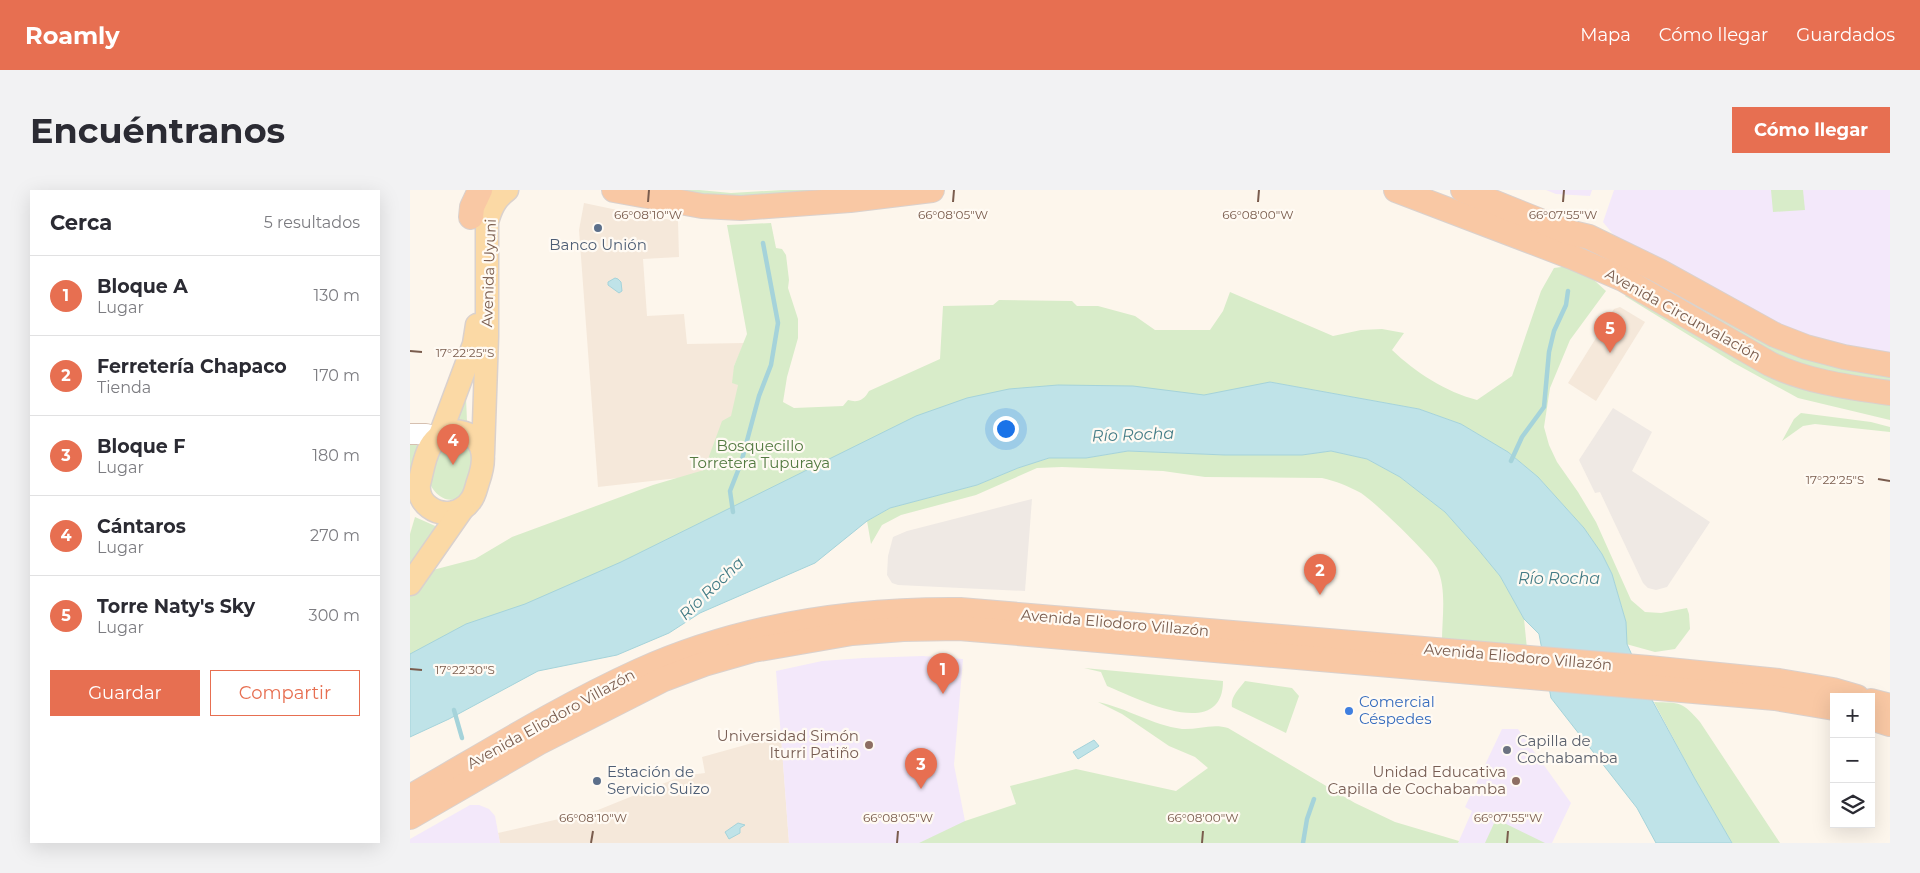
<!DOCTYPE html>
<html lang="es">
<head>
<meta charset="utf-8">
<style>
	:root { --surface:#fff; --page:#f2f2f3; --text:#2b2b33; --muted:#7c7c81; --line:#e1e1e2; --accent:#e76f51 }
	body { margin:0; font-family:Montserrat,sans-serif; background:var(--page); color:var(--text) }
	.controls { position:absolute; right:15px; bottom:15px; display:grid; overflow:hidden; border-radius:0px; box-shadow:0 5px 20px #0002 }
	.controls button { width:45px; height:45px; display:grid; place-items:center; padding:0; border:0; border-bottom:1px solid var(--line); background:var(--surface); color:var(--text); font:25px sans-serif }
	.you { position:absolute; left:595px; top:238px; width:18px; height:18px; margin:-12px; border:4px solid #fff; border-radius:50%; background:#1a73e8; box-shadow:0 0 0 8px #1a73e833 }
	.badge { display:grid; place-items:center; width:32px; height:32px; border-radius:50%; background:var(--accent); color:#fff; font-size:16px; font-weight:700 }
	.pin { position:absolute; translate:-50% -41px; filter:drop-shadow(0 1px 2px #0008) }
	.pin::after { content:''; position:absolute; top:26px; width:18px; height:15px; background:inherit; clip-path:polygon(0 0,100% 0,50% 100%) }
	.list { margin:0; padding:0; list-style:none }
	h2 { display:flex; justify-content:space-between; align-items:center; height:65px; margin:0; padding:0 20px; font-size:21px }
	h2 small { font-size:16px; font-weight:400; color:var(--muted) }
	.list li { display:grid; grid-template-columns:32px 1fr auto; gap:15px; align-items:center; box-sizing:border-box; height:80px; padding:0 20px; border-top:1px solid var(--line) }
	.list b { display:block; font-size:19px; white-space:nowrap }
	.list p { margin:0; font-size:16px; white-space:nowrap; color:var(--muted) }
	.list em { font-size:16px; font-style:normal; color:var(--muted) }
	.actions { display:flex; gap:10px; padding:15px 20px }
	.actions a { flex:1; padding:11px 0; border:1px solid var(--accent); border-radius:0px; text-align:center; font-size:18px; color:var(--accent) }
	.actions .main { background:var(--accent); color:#fff }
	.icon { flex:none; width:28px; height:28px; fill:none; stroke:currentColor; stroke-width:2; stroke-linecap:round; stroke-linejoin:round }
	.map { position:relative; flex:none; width:1480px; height:653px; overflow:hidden; border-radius:0px }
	header { display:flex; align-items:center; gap:30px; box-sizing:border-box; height:70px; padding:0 25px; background:var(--accent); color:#fff }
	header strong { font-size:24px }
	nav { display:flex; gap:28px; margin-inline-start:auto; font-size:18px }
	.intro { display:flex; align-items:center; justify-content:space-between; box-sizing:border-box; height:120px; padding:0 30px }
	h1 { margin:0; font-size:35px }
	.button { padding:12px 22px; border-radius:0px; background:var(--accent); color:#fff; font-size:18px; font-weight:700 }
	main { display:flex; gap:30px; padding:0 30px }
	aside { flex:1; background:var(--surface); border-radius:0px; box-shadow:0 5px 20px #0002 }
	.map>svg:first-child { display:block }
	.residential { fill:#f5e8da }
	.industrial { fill:#efe9e4 }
	.education { fill:#f3e8fa }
	.green { fill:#d8ecc9 }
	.water { fill:#bfe3e8; stroke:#a5d3da }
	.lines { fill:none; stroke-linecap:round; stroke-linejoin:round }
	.stream { stroke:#a5d3da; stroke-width:4.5 }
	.secondary-casing { stroke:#d6c0b0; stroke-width:22 }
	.primary-casing { stroke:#dad1cd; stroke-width:25 }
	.trunk-casing { stroke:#dad1cd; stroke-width:26 }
	.secondary { stroke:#fff; stroke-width:20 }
	.primary { stroke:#fbd9a5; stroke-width:22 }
	.trunk { stroke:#f9c8a4; stroke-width:24 }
	.ticks { fill:none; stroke:#7a5c4d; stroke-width:2 }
	.service-dot { fill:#5c6f8a; stroke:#fffaf3; stroke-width:2 }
	.shop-dot { fill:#3f7fe0; stroke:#fffaf3; stroke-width:2 }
	.education-dot { fill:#8d6e63; stroke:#fffaf3; stroke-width:2 }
	.worship-dot { fill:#6b7280; stroke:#fffaf3; stroke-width:2 }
	.labels { text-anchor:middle; stroke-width:4.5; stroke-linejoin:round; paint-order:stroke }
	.service-label { font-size:15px; fill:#4e5e75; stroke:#fffaf3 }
	.street-label { font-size:15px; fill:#7a5c4d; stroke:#fffaf3 }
	.park-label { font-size:15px; fill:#537a41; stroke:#fffaf3 }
	.shop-label { font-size:15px; fill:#366cbe; stroke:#fffaf3; text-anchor:start }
	.education-label { font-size:15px; fill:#785e54; stroke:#fffaf3; text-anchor:end }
	.worship-label { font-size:15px; fill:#5b616d; stroke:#fffaf3; text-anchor:start }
	.water-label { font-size:16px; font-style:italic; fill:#437c86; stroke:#fffaf3 }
	.ticks-label { font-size:12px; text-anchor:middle; fill:#7a5c4d; stroke:#fffaf3; stroke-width:4.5; stroke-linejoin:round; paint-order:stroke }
</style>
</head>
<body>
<header>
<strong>Roamly</strong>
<nav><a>Mapa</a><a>Cómo llegar</a><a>Guardados</a></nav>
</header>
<div class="intro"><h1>Encuéntranos</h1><a class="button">Cómo llegar</a></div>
<main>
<aside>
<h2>Cerca<small>5 resultados</small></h2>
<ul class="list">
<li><span class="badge">1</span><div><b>Bloque A</b><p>Lugar</p></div><em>130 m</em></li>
<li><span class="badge">2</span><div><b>Ferretería Chapaco</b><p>Tienda</p></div><em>170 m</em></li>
<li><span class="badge">3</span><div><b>Bloque F</b><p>Lugar</p></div><em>180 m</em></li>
<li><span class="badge">4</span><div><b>Cántaros</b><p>Lugar</p></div><em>270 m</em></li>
<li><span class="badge">5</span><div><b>Torre Naty's Sky</b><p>Lugar</p></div><em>300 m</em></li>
</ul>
<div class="actions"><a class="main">Guardar</a><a>Compartir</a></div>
</aside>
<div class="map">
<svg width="1480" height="653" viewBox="0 0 1480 653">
	<rect width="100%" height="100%" fill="#fdf6ec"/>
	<g class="residential">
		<polygon points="174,13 212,21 214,28 232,31 232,25 268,31 269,67 233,69 237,126 274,124 277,154 334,153 324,176 328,195 325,232 304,284 188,297 169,40"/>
		<polygon points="1210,117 1235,132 1186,211 1158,193 1204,119"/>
		<polygon points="371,545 379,653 90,653 88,643 188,620 272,586 295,583 292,567"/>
	</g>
	<g class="industrial">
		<polygon points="1203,218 1242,242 1222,281 1300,332 1257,397 1246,400 1238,398 1233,393 1190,302 1185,303 1169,270"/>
		<polygon points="622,309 615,401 488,395 482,393 477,385 478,366 483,347 497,341"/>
	</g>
	<g class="education">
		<polygon points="1136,0 1182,0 1180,6 1146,4"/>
		<polygon points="1204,0 1480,0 1480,165 1386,145 1206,48 1193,32"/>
		<polygon points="513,466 553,469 544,575 555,631 556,653 379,653 366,481 412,471 453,468"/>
		<polygon points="1092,539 1108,539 1161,613 1142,653 1048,653 1062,621 1055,617"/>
		<polygon points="60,615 69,615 79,619 85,626 90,653 0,653 0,649"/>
	</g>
	<g class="green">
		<polygon points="248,0 289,0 321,3 373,0 438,0 341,9"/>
		<polygon points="1361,0 1393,0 1395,20 1363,22"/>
		<path d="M361,33L366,58L372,59L376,65L379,90L378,98L388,129V148L377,187L373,212L384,218L433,216L438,210C448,213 454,210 459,201L530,169L533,116L583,115L589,110L662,111L667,116H688L725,126L745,140H800L813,121L820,102L923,146L951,140L972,139L994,143L982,160C1005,182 1036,202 1067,210L1102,186L1131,101L1144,78L1159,76L1185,91L1196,101L1160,150L1140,198L1134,237L1139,255L1147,272L1168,302L1186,332L1221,410L1235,422L1251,423L1277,418L1279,424L1280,439L1265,459L1245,462L1216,454V432L1202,384L1192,364L1174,338L1128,287L1098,262L1051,234L1009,219L860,192L789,211L449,262L252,352L138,411L0,465V404L19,381L65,369L102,347L243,295L294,280L312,231L321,226L328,195L322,193L324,176L337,144L317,35Z"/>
		<polygon points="1191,61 1247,89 1340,145 1370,159 1480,185 1480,196 1389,179 1189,67"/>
		<polygon points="1218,102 1480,212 1480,230 1388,208 1324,173 1215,106"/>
		<polygon points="56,207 57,232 42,231"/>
		<polygon points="1391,223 1461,232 1480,237 1480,242 1405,234 1393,236 1372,251 1384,229"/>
		<polygon points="8,252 0,290 0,254"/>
		<path d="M40,253C62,252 64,261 61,280C60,286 60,295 57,300C46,316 28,311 20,294L28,261Z"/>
		<path d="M718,261L815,265H892L921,261L957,269L990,287L1035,322L1067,358L1090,386L1114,429L1117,459L1032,451C1032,428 1037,399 1027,378C1020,365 965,312 951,303C938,296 926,291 912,288L795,287L753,281L652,277L627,278L566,305L491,325L472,335L461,354L457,331L480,318L567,295L608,278L639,268H676Z"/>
		<polygon points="5,327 32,339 0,383 0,344"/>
		<path d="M674,478L813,491C813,553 726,508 697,496L691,482Z"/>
		<path d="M835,491L882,498L889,506L876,543L822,517C820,507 829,499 835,491Z"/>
		<path d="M688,512C717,518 742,535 772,539C787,540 803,533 818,538L945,613L985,632L1049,651L1048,653H509L555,631L606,614L600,596L666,579L766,601L798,578L785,567L759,556L712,524Z"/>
		<path d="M1244,512C1270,513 1272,511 1290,532L1370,653H1322L1285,589Z"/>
		<polygon points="1086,629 1135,653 1075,653"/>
	</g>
	<g class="water">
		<polygon points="205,88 208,89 211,92 212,101 209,103 198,95 198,92"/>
		<polygon points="860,192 1009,219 1051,234 1098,262 1128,287 1174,338 1192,364 1202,384 1216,432 1217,454 1242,510 1285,589 1322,653 1246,653 1227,618 1141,508 1129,444 1114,429 1090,386 1067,358 1035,322 990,287 957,269 921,261 892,265 815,265 718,261 676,268 639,268 608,278 567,295 480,318 457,331 405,373 290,423 259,443 207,465 128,481 39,529 0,547 0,464 56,434 115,414 211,372 506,226 557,208 599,199 648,195 723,196 794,205"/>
		<polygon points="684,550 689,556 668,569 663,562"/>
		<polygon points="328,633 335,635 330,638 330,643 319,649 315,642"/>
	</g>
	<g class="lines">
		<g class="stream">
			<polyline points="1101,271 1112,247 1134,217 1139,162 1144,141 1156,115 1158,101"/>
			<polyline points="323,322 320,301 331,273 349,206 361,175 368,133 353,53"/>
			<polyline points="44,520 52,548"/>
			<polyline points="893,653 897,629 904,609"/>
		</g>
		<g class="secondary-casing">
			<polyline id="secondary" points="0,244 16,244 27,247"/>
		</g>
		<g class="primary-casing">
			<g id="primary">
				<path d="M43,241C76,243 77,267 68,292C66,298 65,305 61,310C52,324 32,327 19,317C12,312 8,303 9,294C15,271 16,246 43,241Z"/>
				<polyline points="30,245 64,154 67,135"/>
				<path d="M73,263L77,146V32C81,18 85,9 97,0"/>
				<polyline points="0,394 53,318"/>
			</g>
		</g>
		<g class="trunk-casing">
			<g id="trunk">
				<polyline points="204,0 292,16 331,18 440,10 522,0"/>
				<path d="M986,0L1162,67L1213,89L1360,174C1398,192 1438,197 1480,203"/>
				<polyline points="1053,0 1158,42 1179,47 1249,81 1365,145 1396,157 1434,167 1480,175"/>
				<polyline points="61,27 62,17 70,0"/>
				<polyline points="1461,511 1480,516"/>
				<polyline points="1461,528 1480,534"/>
				<path d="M0,607C75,564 150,517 229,481C329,436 441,419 550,420L1239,478L1369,491L1423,500L1447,507"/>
				<polyline points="0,627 128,553 254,489 294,474 343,460 442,443 493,439 549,438 1365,508 1424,518"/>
			</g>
		</g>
		<use href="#secondary" class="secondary"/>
		<use href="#primary" class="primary"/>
		<use href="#trunk" class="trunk"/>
	</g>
	<path class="ticks" d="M238,12L239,0M543,12L544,0M848,12L849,0M1153,12L1154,0M0,161L12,162M1468,289L1480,291M0,479L12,480M181,653L183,641M487,653L488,641M792,653L793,641M1097,653L1098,641"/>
	<g class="service-dot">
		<circle cx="188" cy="38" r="5"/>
		<circle cx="187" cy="591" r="5"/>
	</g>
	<circle class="shop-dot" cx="939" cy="521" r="5"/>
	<g class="education-dot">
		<circle cx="459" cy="555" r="5"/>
		<circle cx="1106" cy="591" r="5"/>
	</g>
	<circle class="worship-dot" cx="1097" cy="560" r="5"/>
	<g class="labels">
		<g class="service-label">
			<text x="188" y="60">Banco Unión</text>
			<text x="197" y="587" text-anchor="start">Estación de<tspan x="197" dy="17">Servicio Suizo</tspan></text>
		</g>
		<g class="street-label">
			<text transform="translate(79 83) rotate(-88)" y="5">Avenida Uyuni</text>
			<text transform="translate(1273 125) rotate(29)" y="5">Avenida Circunvalación</text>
			<text transform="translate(705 433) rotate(5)" y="5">Avenida Eliodoro Villazón</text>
			<text transform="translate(1108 467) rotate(5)" y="5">Avenida Eliodoro Villazón</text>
			<text transform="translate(141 529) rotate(-29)" y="5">Avenida Eliodoro Villazón</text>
		</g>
		<g class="park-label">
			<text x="350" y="261">Bosquecillo<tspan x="350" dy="17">Torretera Tupuraya</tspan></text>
		</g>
		<g class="shop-label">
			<text x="949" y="517">Comercial<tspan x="949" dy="17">Céspedes</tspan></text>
		</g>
		<g class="education-label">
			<text x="449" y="551">Universidad Simón<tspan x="449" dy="17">Iturri Patiño</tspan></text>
			<text x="1096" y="587">Unidad Educativa<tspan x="1096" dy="17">Capilla de Cochabamba</tspan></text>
		</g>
		<g class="worship-label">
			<text x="1107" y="556">Capilla de<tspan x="1107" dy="17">Cochabamba</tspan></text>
		</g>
		<g class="water-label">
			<text transform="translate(723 244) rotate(-2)" y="6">Río Rocha</text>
			<text x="1149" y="394">Río Rocha</text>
			<text transform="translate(301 398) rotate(-44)" y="6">Río Rocha</text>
		</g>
	</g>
	<g class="ticks-label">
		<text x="238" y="29">66°08'10"W</text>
		<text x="543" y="29">66°08'05"W</text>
		<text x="848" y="29">66°08'00"W</text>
		<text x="1153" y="29">66°07'55"W</text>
		<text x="55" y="167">17°22'25"S</text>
		<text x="1425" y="294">17°22'25"S</text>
		<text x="55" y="484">17°22'30"S</text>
		<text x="183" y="632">66°08'10"W</text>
		<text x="488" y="632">66°08'05"W</text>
		<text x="793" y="632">66°08'00"W</text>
		<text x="1098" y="632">66°07'55"W</text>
	</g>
</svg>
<div class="controls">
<button>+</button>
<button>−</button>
<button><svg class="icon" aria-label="layers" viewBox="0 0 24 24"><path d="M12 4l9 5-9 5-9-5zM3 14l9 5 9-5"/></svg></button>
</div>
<div class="you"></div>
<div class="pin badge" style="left:533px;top:504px">1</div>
<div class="pin badge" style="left:910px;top:405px">2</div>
<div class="pin badge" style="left:511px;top:599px">3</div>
<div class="pin badge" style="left:43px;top:275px">4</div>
<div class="pin badge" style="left:1200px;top:163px">5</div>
</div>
</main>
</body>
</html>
